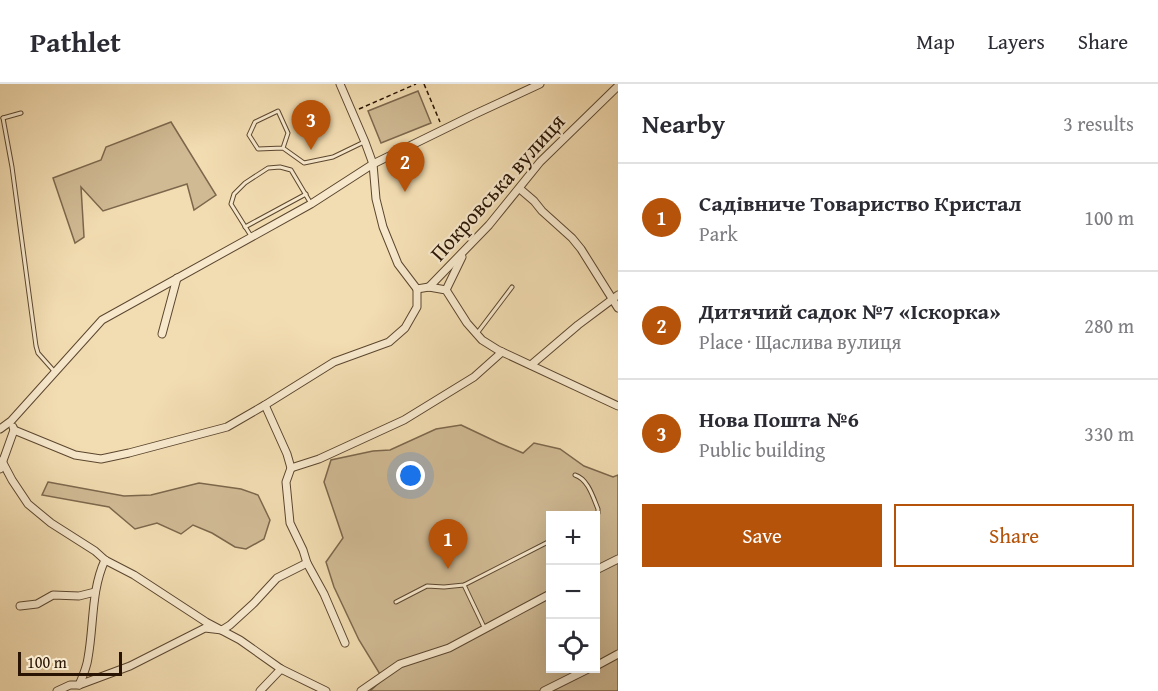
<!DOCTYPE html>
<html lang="en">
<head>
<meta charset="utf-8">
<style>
	:root { --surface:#fff; --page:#f2f2f3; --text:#2b2b33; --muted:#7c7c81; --line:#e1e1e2; --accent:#b45309 }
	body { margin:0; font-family:"Gentium Book Plus",serif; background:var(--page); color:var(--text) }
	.controls { position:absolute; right:18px; bottom:18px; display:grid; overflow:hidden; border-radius:0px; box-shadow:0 6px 24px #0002 }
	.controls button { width:54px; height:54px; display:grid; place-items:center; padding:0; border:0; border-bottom:2px solid var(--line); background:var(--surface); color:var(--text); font:30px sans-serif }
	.scale { position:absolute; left:18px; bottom:15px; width:104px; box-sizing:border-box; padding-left:6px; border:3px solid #291404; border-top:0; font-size:16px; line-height:21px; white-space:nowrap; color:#291404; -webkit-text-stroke:4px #f7e8cc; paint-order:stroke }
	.you { position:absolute; left:411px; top:392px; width:21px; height:21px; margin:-15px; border:4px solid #fff; border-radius:50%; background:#1a73e8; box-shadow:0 0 0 9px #1a73e833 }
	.badge { display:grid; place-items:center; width:39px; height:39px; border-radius:50%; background:var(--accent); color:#fff; font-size:20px; font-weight:700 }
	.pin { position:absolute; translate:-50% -50px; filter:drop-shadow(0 2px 3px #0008) }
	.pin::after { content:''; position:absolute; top:32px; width:21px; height:18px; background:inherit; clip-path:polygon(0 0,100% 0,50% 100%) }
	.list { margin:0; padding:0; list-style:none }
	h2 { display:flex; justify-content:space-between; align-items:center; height:78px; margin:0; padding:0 24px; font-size:26px }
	h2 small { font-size:20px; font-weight:400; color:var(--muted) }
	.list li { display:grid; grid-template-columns:39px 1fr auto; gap:18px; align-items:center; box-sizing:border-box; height:108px; padding:0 24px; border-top:2px solid var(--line) }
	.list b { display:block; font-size:22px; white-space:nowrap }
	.list p { margin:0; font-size:20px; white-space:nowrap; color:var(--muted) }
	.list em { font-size:20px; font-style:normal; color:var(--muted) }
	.actions { display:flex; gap:12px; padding:18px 24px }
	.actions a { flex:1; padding:14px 0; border:2px solid var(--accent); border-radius:0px; text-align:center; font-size:21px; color:var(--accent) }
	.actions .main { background:var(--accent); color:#fff }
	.icon { flex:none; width:33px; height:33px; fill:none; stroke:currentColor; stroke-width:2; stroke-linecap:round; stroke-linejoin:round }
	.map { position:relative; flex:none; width:618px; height:607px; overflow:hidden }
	header { display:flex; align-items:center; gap:36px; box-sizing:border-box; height:84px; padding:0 30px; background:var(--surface); border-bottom:2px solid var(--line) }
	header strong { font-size:28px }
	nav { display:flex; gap:33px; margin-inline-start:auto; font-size:21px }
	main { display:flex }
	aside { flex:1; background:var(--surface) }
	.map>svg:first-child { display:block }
	.green { fill:#d0ba94; stroke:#7c674c; stroke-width:1.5; fill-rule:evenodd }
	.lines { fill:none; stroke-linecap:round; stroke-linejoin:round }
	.lane-casing { stroke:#5b462f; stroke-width:5 }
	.street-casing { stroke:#5b462f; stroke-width:9 }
	.path { stroke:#291404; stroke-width:1.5; stroke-dasharray:4.5 3; stroke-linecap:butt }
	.lane { stroke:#f7e8cc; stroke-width:3 }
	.street { stroke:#f7e8cc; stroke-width:7 }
	.labels { text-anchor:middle; stroke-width:4.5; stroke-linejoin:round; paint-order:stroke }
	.street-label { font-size:22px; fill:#291404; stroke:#f7e8cc }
</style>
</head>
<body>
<header>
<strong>Pathlet</strong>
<nav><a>Map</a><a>Layers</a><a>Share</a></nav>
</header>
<main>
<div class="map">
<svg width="618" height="607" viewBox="0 0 618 607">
	<rect width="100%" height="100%" fill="#f2dcb1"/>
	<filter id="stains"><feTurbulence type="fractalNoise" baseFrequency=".00333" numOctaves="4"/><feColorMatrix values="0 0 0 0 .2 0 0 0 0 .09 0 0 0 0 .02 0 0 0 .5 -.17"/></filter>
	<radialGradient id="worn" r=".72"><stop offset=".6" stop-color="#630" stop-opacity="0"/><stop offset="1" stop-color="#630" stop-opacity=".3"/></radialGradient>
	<g class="green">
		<polygon points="418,7 431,39 381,59 368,27"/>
		<polygon points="171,38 216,111 194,126 187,100 103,127 81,103 84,153 75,159 53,94 101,76 106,63"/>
		<path d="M461,341L499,359L523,369L534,359L560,365L584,382L613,393L618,391V607H370L383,595L359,556L334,503L326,478L343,454L324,398L331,376L373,367L390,366L436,345ZM550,432H596V584H550Z"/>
		<polygon points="48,398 124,412 151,411 199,399 241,405 258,411 270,436 264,455 246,465 235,463 212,449 193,441 181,450 157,439 135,445 109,423 42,411"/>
	</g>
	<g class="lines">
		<g class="lane-casing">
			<g id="lane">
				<polyline points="3,34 12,83 36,262 38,269 54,287"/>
				<polyline points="3,34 21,29"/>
				<polyline points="283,64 288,49 278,27 255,38 249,51 258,65 283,64 304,79 333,73 364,58"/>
				<polyline points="245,143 306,110"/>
				<polyline points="251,152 231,120 234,110 245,99 268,84 280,83 291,86 310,118"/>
				<polyline points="478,248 512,203"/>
				<path d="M575,391C588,395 593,413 598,425V429L596,432"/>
				<polyline points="464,501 484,543"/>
				<polyline points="396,518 427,502 444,503 464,501 550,457"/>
			</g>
		</g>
		<g class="street-casing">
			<g id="street">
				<polyline points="340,0 365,58 373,80 376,115 383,143 398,180 417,205 429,203 446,206 467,239 482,256 498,266 618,322"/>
				<polyline points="520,105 534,117 542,127 572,154 581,165 618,224"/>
				<polyline points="429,203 489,141 540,78 618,2"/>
				<polyline points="446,206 462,173"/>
				<polyline points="162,250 177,194"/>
				<polyline points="531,281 578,241 618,211"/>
				<polyline points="265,321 287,370 291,384 286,398 290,439 303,466 307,479"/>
				<polyline points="0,345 11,337 102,236 311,120 373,80 473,31 540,0"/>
				<polyline points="14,346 75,371 101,375 129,369 227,343 265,321 334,278 389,258 405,244 417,223 417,205"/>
				<polyline points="0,377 3,379 12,396 28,420 51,439 95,467 105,476 134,491 206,538 240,556 281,585 326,607"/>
				<polyline points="291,384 319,375 404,336 474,293 502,268"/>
				<polyline points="0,385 14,346 13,343"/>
				<polyline points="596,486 618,475"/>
				<polyline points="20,522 37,520 53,511 79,512 95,508"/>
				<polyline points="596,582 618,570"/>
				<path d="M79,601C83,592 87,583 88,574C94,541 91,506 105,476"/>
				<polyline points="57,607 70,601 79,601 130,582 205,544 222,546 230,541 254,519 277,494 307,479 324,510 345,559"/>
				<polyline points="260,607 281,585"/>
				<polyline points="361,607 400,580 449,564 550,510"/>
				<polyline points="544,607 590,584"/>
			</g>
		</g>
		<g class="path">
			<polyline points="424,0 440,38"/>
			<polyline points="359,25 416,0"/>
		</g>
		<use href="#lane" class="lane"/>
		<use href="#street" class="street"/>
	</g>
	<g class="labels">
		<g class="street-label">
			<text transform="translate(497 103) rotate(-48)" y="8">Покровська вулиця</text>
		</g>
	</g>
	<rect width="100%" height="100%" filter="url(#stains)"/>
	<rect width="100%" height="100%" fill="url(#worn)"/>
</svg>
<div class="controls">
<button>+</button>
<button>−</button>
<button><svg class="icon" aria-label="locate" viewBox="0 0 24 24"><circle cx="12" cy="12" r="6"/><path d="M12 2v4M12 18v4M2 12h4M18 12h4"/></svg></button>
</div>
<div class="scale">100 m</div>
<div class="you"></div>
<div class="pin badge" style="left:448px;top:485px">1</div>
<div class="pin badge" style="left:405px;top:108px">2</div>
<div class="pin badge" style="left:311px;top:66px">3</div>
</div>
<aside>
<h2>Nearby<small>3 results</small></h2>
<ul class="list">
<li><span class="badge">1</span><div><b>Садівниче Товариство Кристал</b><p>Park</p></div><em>100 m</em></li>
<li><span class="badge">2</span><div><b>Дитячий садок №7 «Іскорка»</b><p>Place · Щаслива вулиця</p></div><em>280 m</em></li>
<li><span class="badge">3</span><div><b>Нова Пошта №6</b><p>Public building</p></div><em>330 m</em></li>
</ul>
<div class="actions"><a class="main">Save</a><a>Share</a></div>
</aside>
</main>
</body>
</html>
